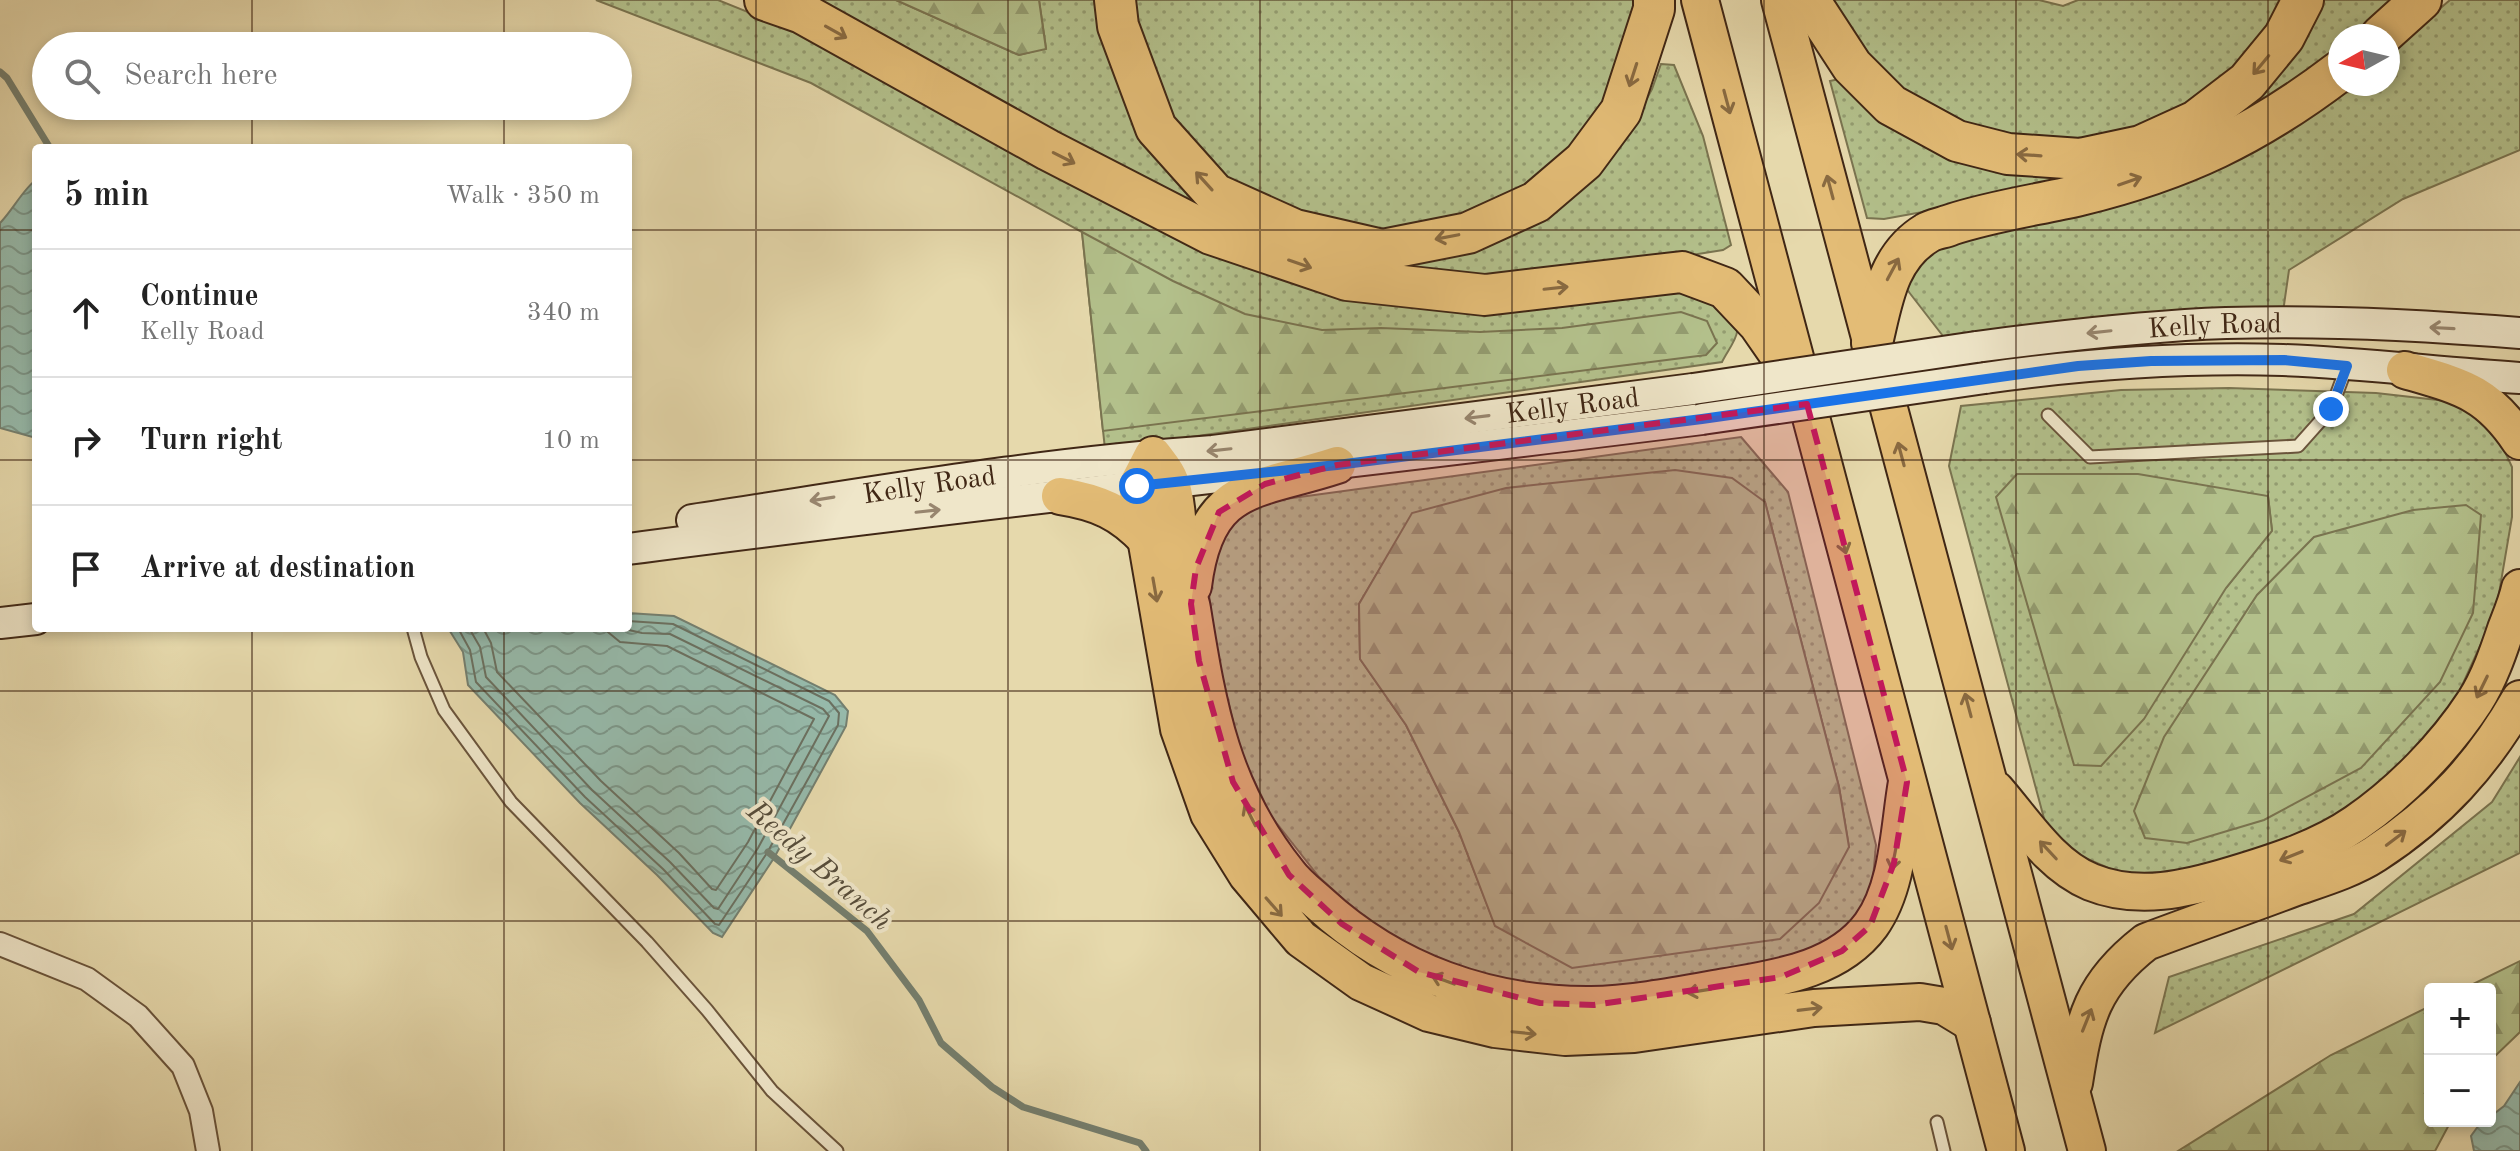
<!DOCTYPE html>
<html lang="en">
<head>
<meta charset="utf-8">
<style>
	:root { --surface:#fff; --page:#f6f6f6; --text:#222; --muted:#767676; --line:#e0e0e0 }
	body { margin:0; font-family:"Old Standard TT",serif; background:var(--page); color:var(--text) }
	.controls { position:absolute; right:24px; bottom:24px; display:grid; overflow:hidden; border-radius:8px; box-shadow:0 4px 12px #0003 }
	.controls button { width:72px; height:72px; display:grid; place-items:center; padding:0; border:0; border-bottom:2px solid var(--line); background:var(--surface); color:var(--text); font:40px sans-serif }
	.compass { position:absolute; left:2328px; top:24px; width:72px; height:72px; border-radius:50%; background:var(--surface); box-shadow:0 4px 12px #0003; rotate:262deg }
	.stop { position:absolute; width:24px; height:24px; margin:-18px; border:6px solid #1a73e8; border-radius:50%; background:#fff }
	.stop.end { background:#1a73e8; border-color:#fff; box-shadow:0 2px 8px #0008 }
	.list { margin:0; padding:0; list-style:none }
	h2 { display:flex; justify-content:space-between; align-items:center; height:104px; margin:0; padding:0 32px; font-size:34px }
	h2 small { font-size:26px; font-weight:400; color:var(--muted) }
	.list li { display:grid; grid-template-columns:52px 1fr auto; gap:24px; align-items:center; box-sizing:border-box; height:128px; padding:0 32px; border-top:2px solid var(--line) }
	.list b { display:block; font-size:30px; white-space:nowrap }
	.list p { margin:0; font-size:26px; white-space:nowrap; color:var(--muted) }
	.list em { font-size:26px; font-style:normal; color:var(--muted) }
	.icon { flex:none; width:44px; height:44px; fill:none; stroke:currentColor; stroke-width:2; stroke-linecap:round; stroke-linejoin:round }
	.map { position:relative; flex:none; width:2520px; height:1151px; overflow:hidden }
	.search { position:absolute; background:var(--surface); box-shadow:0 4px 12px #0003; left:32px; top:32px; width:600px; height:88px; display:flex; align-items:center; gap:20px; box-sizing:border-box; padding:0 28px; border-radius:44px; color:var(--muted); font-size:30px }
	.panel { position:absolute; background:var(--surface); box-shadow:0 4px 12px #0003; left:32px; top:144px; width:600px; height:488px; border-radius:8px }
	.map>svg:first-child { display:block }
	.grass { fill:url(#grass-dots); stroke:#7a7450; stroke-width:2; fill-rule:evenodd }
	.forest { fill:url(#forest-firs); stroke:#7a7450; stroke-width:2 }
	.water { fill:url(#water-waves); stroke:#747f6f; stroke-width:2 }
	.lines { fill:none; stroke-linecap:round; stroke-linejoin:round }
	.shore { stroke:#6b7060; stroke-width:2 }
	.stream { stroke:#747f6f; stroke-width:7 }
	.service-casing { stroke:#6a543b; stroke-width:15 }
	.minor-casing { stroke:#6a543b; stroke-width:26 }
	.secondary-casing { stroke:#402715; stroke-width:34 }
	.trunk-casing { stroke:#402715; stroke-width:40 }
	.motorway-casing { stroke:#402715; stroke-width:44 }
	.service { stroke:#efe6c9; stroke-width:11 }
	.minor { stroke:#efe6c9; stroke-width:22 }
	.secondary { stroke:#efe6c9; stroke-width:30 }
	.trunk { stroke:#e3bc76; stroke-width:36 }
	.motorway { stroke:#e3bc76; stroke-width:40 }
	.secondary-bridge-casing { stroke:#402715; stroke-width:34; stroke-linecap:butt }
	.secondary-bridge { stroke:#efe6c9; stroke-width:30 }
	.oneway { stroke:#896a41 }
	.oneway2 { stroke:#98866f }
	.route { stroke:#1a73e8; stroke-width:10 }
	.marked { fill:#c2185b; fill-opacity:0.2; stroke:#c2185b; stroke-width:6; stroke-dasharray:16 10; stroke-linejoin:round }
	.grid { fill:none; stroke:#402715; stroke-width:2; stroke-opacity:0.55 }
	.labels { text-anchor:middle; stroke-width:8; stroke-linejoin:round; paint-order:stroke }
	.street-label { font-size:28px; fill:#402715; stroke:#efe6c9 }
	.water-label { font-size:30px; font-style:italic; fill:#564c3a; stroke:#efe6c9 }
</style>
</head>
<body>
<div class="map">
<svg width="2520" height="1151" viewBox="0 0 2520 1151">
	<defs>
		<pattern id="grass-dots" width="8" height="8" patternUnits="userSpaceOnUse" patternTransform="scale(2)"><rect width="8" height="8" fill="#b3c08b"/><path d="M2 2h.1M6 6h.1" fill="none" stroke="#939c70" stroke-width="1.8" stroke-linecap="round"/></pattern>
		<pattern id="forest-firs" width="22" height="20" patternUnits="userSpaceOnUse" patternTransform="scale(2)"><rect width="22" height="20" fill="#b3c08b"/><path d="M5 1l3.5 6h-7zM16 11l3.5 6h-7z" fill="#939c70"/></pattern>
		<pattern id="water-waves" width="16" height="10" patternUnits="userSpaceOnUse" patternTransform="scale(2)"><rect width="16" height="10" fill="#96baab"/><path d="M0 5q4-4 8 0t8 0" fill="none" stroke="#7c978a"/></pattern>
	</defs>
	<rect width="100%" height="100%" fill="#e6d9ac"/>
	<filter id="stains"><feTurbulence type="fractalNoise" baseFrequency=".0025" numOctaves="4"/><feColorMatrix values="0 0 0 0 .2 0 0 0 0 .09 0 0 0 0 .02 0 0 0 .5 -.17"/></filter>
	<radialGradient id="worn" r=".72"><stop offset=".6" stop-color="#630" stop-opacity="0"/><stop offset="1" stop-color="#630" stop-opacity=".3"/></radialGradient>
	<g class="grass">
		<path d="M596,0H718L800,33L1228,258L1677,291C1696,295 1742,303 1737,332C1736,341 1726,353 1722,362L1105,449L1082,232L811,83Z"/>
		<polygon points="804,0 896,0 1019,55 1046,48 1039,0 1098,0 1118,83 1152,144 1214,221"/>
		<polygon points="1128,0 1640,0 1612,102 1530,193 1465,222 1386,236 1334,231 1223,179 1177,131"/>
		<polygon points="1826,0 2039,0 2063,6 2078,0 2286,0 2267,39 2215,92 2099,143 1970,134 1905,101 1857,56"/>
		<polygon points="2320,0 2401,0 2361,36 2340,36 2340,52 2252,114 2246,104"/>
		<polygon points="2450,0 2520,0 2520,150 2403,199 2289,270 2283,312 2052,323 1943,336 1905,287 1917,265 1936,245 2346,84 2388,84 2388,53"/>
		<polygon points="1661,64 1674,65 1703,136 1731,245 1723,250 1548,278 1407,275 1408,261 1624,141 1652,89"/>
		<polygon points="1839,79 2074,174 2077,184 1884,219 1867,218 1830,81"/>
		<path d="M2229,388L2376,393L2464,403L2495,430L2512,467V517L2496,611L2455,701L2398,769L2346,810L2274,848L2182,876L2120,873L2076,854L2045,822L1949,466L1961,406L2121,390ZM2268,496L2272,530L2226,588Z"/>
		<path d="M1741,437L1788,492L1876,845L1872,889L1851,924L1815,952L1773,966L1597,991L1518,986L1444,967L1374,927L1319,877L1271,816L1240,751L1216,650L1208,586L1218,540L1240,510L1285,499ZM1765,502L1839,787L1849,847L1495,925L1459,832L1406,725L1360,659L1359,604L1384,562Z"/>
		<polygon points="2520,757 2520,853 2155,1033 2169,977 2354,914 2492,802"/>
	</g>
	<g class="forest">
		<polygon points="896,0 1039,0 1046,49 1019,55"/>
		<polygon points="1082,232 1173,281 1245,314 1322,330 1381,328 1480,332 1562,328 1681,312 1707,321 1717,343 1706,355 1103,431"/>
		<polygon points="1675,470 1732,478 1765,502 1839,787 1849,847 1819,903 1780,939 1572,968 1495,926 1459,832 1406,725 1360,659 1359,604 1412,513 1506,488"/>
		<polygon points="2017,474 2138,474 2268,496 2272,531 2226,588 2144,719 2101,766 2074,765 1996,497"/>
		<polygon points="2466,505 2481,515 2473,613 2440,682 2361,768 2264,820 2187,843 2145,838 2134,811 2164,737 2257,595 2314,537 2413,510"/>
		<polygon points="2520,961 2520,1032 2490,1061 2490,989 2463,989"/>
		<polygon points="2430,1006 2430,1121 2451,1121 2435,1151 2178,1151 2331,1055"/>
	</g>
	<g class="water">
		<path d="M36,180V438L0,428V223C12,211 24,188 36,180Z"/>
		<polygon points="628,613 674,616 835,695 848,711 846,726 774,858 722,937 713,933 657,875 580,803 468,685 463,652 448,628 628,628"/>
		<polygon points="2520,1082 2520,1151 2474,1151 2471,1136 2479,1125 2490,1121 2490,1117 2504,1106"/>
	</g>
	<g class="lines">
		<g class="shore">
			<polyline points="458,628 470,650 476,682 585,797 663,869 715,924 719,925 767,853 838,725 839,713 829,701 673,624 628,621"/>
			<polyline points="469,628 480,647 486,677 592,790 670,862 714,908 718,909 758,848 829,716 823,709 670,634 642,633 620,628"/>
			<polyline points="483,628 491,643 497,672 601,781 679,853 712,889 716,890 748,842 814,719 667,646 620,642 603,628"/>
		</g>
		<g class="stream">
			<polyline points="0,72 7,78 50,148"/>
			<polyline points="768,852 867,931 919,1000 941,1043 992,1087 1023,1107 1140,1143 1146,1151"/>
		</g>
		<g class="service-casing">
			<g id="service">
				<polyline points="2048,415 2090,457 2298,446 2331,409 2347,366"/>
				<polyline points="413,628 421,657 444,710 511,802 647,942 707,1010 772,1091 837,1151"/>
				<polyline points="1937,1122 1944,1151"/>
			</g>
		</g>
		<g class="minor-casing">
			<polyline id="minor" points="0,944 87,979 138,1016 183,1066 201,1111 208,1151"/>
		</g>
		<g class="secondary-casing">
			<g id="secondary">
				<path id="s1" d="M1976,347C2059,336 2143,326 2226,323C2324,320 2422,325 2520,333"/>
				<path d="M1985,378C2084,364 2183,357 2283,360C2362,363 2441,373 2520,378"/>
				<path id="s2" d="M692,520C865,494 1037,463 1213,451L1693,389"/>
				<path d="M628,549C986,502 1344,464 1702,419"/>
				<polyline points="0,623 36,619"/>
			</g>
		</g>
		<g class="trunk-casing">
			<g id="trunk">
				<polyline points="1700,0 2006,1151"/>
				<polyline points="1780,0 2087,1151"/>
				<path d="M2405,370C2459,386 2487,391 2520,441"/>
				<path d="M1060,496C1098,502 1121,512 1147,540"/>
				<path d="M1193,586C1206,482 1255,492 1337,465"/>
				<path d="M1907,782C1899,827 1899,886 1871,925C1838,970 1777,978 1726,987C1686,994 1631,1005 1591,1005C1490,1006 1394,972 1319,903C1309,894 1296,884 1288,873C1222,791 1208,709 1192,609C1190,596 1183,586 1181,573C1178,548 1179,503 1170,481C1167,472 1159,463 1153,455L1137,486L1179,729L1209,814L1247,875L1301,939L1361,982L1429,1013L1495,1029L1565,1037L1634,1034L1814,1008L1920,1002L1944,1006L1972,1023"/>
				<path d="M1996,790C2024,822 2050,865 2091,882C2138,901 2187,889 2233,875C2276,862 2320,848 2356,823C2401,792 2445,747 2475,701C2489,679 2498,653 2506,629C2511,616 2517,602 2520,588"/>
				<path d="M2074,1083C2084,1018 2092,984 2146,942C2196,923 2246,906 2296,887C2322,878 2352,869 2375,854C2438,813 2483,764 2520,699"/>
			</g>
		</g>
		<g class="motorway-casing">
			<g id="motorway">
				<polyline points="765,0 802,13 1048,150 1211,234 1347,280 1485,295 1682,272 1725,288 1759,324 1802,386"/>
				<polyline points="1115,0 1118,26 1156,128 1215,194 1295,230 1382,250 1468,233 1536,202 1584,161 1621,111 1654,9 1654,0"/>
				<polyline points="1809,0 1852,66 1891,105 1957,141 2008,154 2080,159 2141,146 2196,121 2247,82 2284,37 2303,0"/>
				<polyline points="2381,36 2421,0"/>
				<path d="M1872,343C1882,302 1887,257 1927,233C1933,229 1943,228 1950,225C1992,211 2037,205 2080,195C2183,170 2256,135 2340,71"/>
			</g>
		</g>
		<use href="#service" class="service"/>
		<use href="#minor" class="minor"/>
		<use href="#secondary" class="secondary"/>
		<use href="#trunk" class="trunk"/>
		<use href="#motorway" class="motorway"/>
		<g class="secondary-bridge-casing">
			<g id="secondary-bridge">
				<polyline points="1693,389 1976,347"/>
				<polyline points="1702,419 1985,378"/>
			</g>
		</g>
		<use href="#secondary-bridge" class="secondary-bridge"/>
	</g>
	<defs><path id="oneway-shaft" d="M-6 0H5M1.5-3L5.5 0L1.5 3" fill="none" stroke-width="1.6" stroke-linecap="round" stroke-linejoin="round" transform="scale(2)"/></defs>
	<g class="oneway">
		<use href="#oneway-shaft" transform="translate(836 32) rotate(29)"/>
		<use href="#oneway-shaft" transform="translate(2261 65) rotate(130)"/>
		<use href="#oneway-shaft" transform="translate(1633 75) rotate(108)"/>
		<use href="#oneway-shaft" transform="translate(1727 102) rotate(75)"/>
		<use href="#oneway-shaft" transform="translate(2029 155) rotate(-176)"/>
		<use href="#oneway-shaft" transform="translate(1064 158) rotate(27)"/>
		<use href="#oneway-shaft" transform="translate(1204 181) rotate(-132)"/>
		<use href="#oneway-shaft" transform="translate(2130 181) rotate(-19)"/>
		<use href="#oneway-shaft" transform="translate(1830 187) rotate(-105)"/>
		<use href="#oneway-shaft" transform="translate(1447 237) rotate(169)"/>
		<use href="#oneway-shaft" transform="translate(1300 264) rotate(19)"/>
		<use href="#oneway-shaft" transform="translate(1893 269) rotate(-62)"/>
		<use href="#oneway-shaft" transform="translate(1556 288) rotate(-6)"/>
		<use href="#oneway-shaft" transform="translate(1901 454) rotate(-105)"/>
		<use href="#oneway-shaft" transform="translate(1843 542) rotate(75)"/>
		<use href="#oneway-shaft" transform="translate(1155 590) rotate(80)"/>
		<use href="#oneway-shaft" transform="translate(2482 687) rotate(116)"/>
		<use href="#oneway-shaft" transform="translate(1968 705) rotate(-105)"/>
		<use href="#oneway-shaft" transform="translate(1250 815) rotate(-117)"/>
		<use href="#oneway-shaft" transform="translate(2396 838) rotate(-37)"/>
		<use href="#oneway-shaft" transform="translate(2048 850) rotate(-133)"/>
		<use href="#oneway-shaft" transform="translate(2291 856) rotate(158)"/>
		<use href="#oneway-shaft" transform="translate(1894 858) rotate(101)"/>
		<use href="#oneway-shaft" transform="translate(1274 907) rotate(49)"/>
		<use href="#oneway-shaft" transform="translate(1949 938) rotate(75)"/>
		<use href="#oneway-shaft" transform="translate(1443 980) rotate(-160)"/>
		<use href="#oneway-shaft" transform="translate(1699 991) rotate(171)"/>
		<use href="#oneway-shaft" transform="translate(1810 1009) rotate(-7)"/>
		<use href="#oneway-shaft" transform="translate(2087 1020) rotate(-68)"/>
		<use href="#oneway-shaft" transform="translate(1524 1033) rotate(6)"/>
	</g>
	<g class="oneway2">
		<use href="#oneway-shaft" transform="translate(2442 328) rotate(-177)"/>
		<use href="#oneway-shaft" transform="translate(2099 332) rotate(174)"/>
		<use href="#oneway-shaft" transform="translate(1477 417) rotate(173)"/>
		<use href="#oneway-shaft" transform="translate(1219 450) rotate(174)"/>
		<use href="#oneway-shaft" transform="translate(822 499) rotate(171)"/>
		<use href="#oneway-shaft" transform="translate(928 511) rotate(-6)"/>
	</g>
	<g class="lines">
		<polyline class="route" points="1137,486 1337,465 1702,419 2078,366 2151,361 2284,360 2347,366 2331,409"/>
	</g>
	<path class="marked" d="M1807,404L1907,782L1894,863L1870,926L1842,951L1781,977L1594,1005L1540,1003L1419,972L1342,924L1289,875L1233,782L1199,661L1191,604L1196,568L1219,512L1265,484L1337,465Z"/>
	<path class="grid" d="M252,0V46M504,0V46M756,0V1151M1008,0V1151M1260,0V1151M1512,0V1151M1764,0V1151M2016,0V1151M2268,0V1151M252,106V148M504,106V148M0,230H36M628,230H2520M0,460H36M628,460H2520M252,628V1151M504,628V1151M0,691H2520M0,921H2520"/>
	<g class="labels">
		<g class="street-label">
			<text dy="10" stroke="none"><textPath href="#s1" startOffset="240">Kelly Road</textPath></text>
			<text dy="10" stroke="none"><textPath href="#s2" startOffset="888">Kelly Road</textPath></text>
			<text dy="10" stroke="none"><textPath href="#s2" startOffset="240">Kelly Road</textPath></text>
		</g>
		<g class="water-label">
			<text transform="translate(820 865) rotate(41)" y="10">Reedy Branch</text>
		</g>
	</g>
	<rect width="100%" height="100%" filter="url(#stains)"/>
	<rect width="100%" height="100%" fill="url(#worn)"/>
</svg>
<div class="controls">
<button>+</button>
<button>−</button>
</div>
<svg class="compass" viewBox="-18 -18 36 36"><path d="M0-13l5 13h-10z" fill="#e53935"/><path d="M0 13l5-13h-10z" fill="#767676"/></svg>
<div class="stop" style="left:1137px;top:486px"></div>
<div class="stop end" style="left:2331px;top:409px"></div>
<div class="search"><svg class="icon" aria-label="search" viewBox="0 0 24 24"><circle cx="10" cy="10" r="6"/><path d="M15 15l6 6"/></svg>Search here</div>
<section class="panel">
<h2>5 min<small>Walk · 350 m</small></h2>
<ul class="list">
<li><svg class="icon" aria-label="ahead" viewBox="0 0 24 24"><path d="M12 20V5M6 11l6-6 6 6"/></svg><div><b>Continue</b><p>Kelly Road</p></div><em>340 m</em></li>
<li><svg class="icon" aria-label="right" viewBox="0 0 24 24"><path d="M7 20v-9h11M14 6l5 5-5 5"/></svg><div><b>Turn right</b></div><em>10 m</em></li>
<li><svg class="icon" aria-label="arrive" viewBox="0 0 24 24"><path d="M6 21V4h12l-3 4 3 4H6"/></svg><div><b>Arrive at destination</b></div></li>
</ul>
</section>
</div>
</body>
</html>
